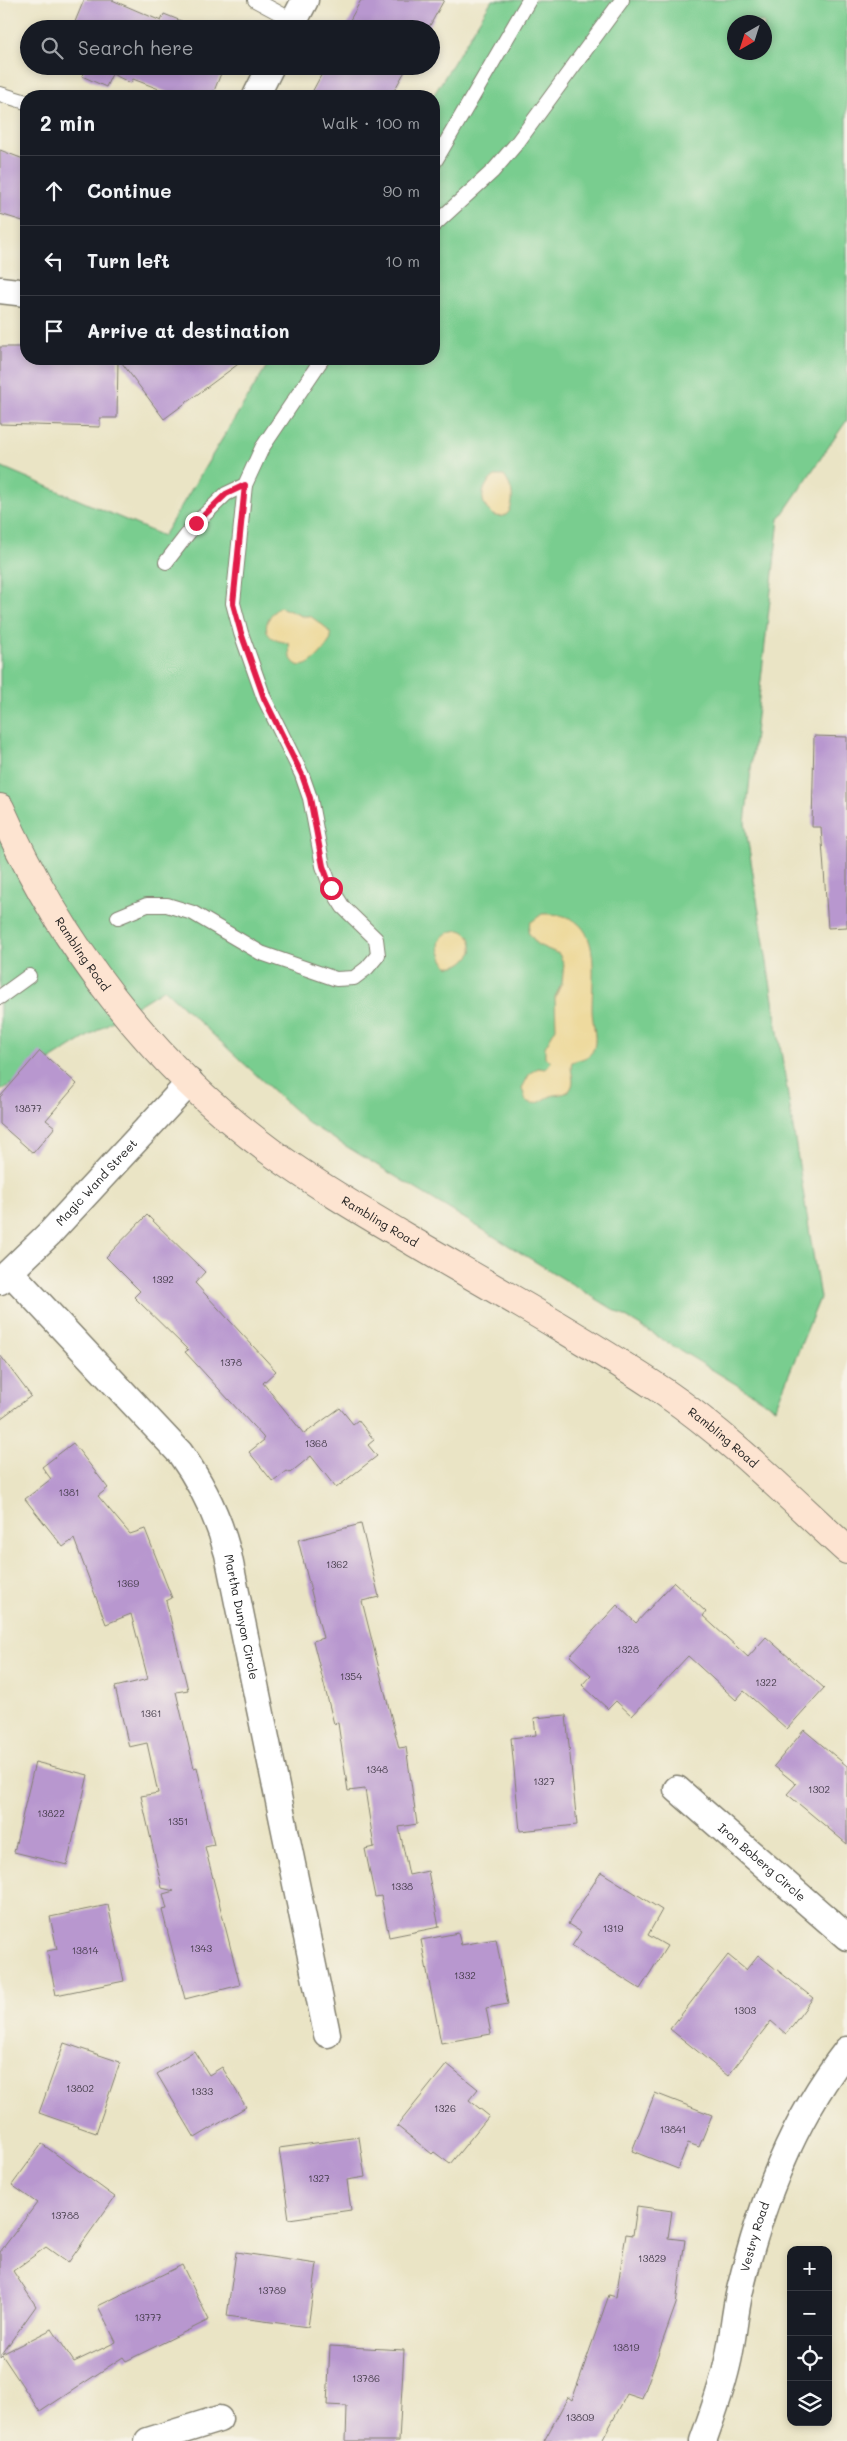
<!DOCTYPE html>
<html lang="en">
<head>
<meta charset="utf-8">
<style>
	:root { --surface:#171b24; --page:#242831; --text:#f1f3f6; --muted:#9ea1a6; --line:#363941 }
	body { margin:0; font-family:Mali,sans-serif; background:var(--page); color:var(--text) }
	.controls { position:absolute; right:15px; bottom:15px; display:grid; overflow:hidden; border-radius:10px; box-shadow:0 2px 8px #0003 }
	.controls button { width:45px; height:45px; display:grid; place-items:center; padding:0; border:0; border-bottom:1px solid var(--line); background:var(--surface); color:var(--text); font:25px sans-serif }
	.compass { position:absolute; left:727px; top:15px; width:45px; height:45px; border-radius:50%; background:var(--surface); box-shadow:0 2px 8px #0003; rotate:219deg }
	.stop { position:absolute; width:15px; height:15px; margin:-11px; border:4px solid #e11d48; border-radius:50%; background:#fff }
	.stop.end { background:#e11d48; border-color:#fff; box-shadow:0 1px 5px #0008 }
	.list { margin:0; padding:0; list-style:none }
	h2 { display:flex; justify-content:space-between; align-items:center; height:65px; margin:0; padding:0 20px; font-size:21px }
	h2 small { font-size:16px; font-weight:400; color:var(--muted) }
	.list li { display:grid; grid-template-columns:32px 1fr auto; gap:15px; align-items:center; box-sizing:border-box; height:70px; padding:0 20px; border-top:1px solid var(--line) }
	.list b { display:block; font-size:19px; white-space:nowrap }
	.list em { font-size:16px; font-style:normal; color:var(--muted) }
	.icon { flex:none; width:28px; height:28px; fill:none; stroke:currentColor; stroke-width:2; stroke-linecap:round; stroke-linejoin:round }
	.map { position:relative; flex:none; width:847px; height:2441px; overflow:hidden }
	.search { position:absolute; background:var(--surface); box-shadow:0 2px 8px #0003; left:20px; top:20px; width:420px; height:55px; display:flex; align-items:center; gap:12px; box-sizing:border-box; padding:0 18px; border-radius:28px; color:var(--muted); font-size:19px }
	.panel { position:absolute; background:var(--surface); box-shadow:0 2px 8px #0003; left:20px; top:90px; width:420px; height:275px; border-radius:20px }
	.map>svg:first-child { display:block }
	.green { fill:#79cd8f; stroke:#4a7456; fill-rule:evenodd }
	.sand { fill:#eeda9e; stroke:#857b5d }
	.building { fill:#b897cf }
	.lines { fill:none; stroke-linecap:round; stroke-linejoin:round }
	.lane-casing { stroke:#838070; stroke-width:16 }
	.street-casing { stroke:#838070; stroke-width:29 }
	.secondary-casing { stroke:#838070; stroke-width:30 }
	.lane { stroke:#fff; stroke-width:14 }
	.street { stroke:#fff; stroke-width:26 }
	.secondary { stroke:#fde4d1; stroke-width:28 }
	.route { stroke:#e11d48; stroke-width:6 }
	.labels { text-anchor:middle; stroke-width:4; stroke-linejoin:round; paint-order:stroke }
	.number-label { font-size:10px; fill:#433b49 }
	.street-label { font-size:12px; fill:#1c1c1c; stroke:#f7f3e8 }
</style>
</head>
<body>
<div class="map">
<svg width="847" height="2441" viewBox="0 0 847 2441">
	<rect width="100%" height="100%" fill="#f7f3e8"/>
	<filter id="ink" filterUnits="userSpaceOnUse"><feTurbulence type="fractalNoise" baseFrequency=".02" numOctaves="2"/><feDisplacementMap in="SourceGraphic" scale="10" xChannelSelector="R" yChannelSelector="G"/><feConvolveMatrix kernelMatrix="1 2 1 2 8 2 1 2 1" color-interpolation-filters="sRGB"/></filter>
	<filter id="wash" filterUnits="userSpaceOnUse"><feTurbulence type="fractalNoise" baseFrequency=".0096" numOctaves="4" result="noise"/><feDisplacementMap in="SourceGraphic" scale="20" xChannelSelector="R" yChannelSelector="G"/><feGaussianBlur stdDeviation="1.12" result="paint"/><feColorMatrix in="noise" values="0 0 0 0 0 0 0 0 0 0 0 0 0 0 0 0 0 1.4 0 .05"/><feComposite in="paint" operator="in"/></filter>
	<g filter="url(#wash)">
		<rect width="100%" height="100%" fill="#eae4c5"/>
		<path class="green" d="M492,0H847V420L779,519L745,823L820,1298L775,1408L308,1123L164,989L0,1091V466L163,536L271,359H434L433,96ZM734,22H764V52H734Z"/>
		<g class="sand">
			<path d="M495,476H504C510,484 513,492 512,502C508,537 461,501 495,476Z"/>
			<path d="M280,607L302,616H310L324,626L330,633L331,639C325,649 301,682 290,656C289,653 290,648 289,644C284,641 279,642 274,639C259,631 269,613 280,607Z"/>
			<path d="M542,914C605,911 592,970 592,1010C592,1022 599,1042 592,1052C587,1059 579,1059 572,1062C569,1070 575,1078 572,1086C568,1096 560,1093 551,1096C541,1100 538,1107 526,1101L522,1088L530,1073L538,1068L545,1069L551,1062L545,1057V1047L556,1028L555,997L562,983L564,964L559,954L538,945L528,932L530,923Z"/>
			<path d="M460,930C470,933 473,942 472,952C466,961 458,968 447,966C435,947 435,933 460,930Z"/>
		</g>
		<g id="blocks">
			<g class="building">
				<polygon points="84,0 112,0 161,21 164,14 201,29 72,29"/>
				<polygon points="361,0 444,0 428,29 345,29"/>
				<polygon points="77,66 224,66 212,96 177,96 133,79 131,83 112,74 106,87 82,76 84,70"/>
				<polygon points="326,66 408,66 391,96 310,96"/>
				<polygon points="0,150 26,160 26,222 0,214"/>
				<polygon points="0,347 26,347 26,359 118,359 117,418 100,418 100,427 0,424"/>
				<polygon points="119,359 245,359 164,419"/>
				<polygon points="814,736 847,737 847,927 828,928 821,827 812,827"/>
				<polygon points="40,1051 77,1084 46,1120 55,1127 33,1153 0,1124 0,1097"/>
				<polygon points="147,1215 205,1272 195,1283 276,1371 263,1383 304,1434 340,1408 353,1424 358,1420 374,1440 368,1445 377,1456 336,1488 311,1456 290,1473 287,1471 273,1482 249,1452 264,1440 263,1437 185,1352 188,1350 134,1297 140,1291 106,1257"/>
				<polygon points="0,1355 31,1396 0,1419"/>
				<polygon points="73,1443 108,1488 98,1496 130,1534 145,1529 172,1598 166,1601 188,1690 176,1692 194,1768 197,1767 214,1845 205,1847 240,1985 185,1999 162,1910 167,1909 163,1894 174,1891 162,1888 141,1796 158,1793 147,1743 129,1747 115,1687 148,1679 131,1614 106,1624 74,1539 63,1547 25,1499 51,1479 42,1467"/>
				<polygon points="361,1524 379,1597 362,1601 399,1748 406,1747 417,1824 399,1827 409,1875 428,1871 439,1927 389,1937 381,1896 375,1897 365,1849 374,1847 365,1789 348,1791 338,1723 334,1724 313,1641 323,1638 298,1540"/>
				<polygon points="674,1582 706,1612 703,1616 748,1657 766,1637 824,1688 787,1729 744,1691 736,1700 688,1656 632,1716 616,1701 608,1709 582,1685 591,1675 570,1656 617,1605 636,1623"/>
				<polygon points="566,1715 577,1825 520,1831 511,1738 536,1735 534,1718"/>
				<polygon points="804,1730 847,1766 847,1844 787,1794 796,1784 774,1766"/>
				<polygon points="35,1762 88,1775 67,1865 14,1852"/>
				<polygon points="601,1872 662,1910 648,1935 667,1946 640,1989 572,1946 581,1932 568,1924"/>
				<polygon points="108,1905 124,1981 56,1995 47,1951 57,1949 50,1917"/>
				<polygon points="458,1933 461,1945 496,1939 508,2004 486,2008 491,2034 441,2043 421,1940"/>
				<polygon points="728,1955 746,1970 758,1955 813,1998 786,2034 771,2021 728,2076 670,2029"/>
				<polygon points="64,2043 120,2062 96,2133 39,2113"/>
				<polygon points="194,2051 209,2075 222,2067 246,2107 195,2138 157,2074"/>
				<polygon points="447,2064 478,2089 469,2100 489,2116 450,2164 434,2152 432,2154 397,2126"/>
				<polygon points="655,2093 712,2115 699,2147 688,2143 678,2169 632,2151"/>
				<polygon points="359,2137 365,2177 347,2180 351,2210 289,2219 279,2148"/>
				<polygon points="42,2144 115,2197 68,2263 46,2247 13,2271 36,2306 2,2354 52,2329 74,2362 116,2342 98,2306 182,2265 209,2320 126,2361 123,2357 40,2412 2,2355 0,2357 0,2252 37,2203 12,2185"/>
				<polygon points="637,2206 672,2211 668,2238 685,2240 676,2304 642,2399 627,2394 602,2441 544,2441 568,2397 572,2400 609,2295 616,2297 626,2234 633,2235"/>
				<polygon points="236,2252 317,2264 308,2327 227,2316"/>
				<polygon points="330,2346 404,2350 399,2441 346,2441 347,2406 327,2405"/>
			</g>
		</g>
	</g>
	<g filter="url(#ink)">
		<use href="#blocks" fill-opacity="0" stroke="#838070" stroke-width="1"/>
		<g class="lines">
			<g class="lane-casing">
				<g id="lane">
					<polyline points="255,0 294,21"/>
					<polyline points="0,94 26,102"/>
					<polyline points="434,163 529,0"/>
					<polyline points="434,225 493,171 517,143 622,0"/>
					<polyline points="166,562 196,523 226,494 245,485 262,448 322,359"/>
					<polyline points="118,917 147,905 167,905 193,913 261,953 336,979 354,978 367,968 378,955 376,939 343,907 331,888 323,866 310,798 302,775 264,698 241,633 233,603 245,485"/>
					<polyline points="0,997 29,976"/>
				</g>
			</g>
			<g class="street-casing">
				<g id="street">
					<polyline points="290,29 305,0"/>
					<polyline points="256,96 271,66"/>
					<polyline points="0,290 26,293"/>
					<path id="s1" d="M10,1272L180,1453C203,1485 218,1516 228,1554L327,2034"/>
					<path id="s2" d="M0,1281L50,1233L190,1082"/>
					<path id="s3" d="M677,1789L847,1937"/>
					<polyline points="148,2441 219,2419"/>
					<path id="s4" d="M703,2441C712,2416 721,2391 727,2365C733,2341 734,2315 740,2290C761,2203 792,2121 847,2050"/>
				</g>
			</g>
			<g class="secondary-casing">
				<g id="secondary">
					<path id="s5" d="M0,808C59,942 152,1065 271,1152C318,1186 368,1215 417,1244C500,1292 584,1339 664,1392C730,1437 788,1496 847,1550"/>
				</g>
			</g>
			<use href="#lane" class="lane"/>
			<use href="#street" class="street"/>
			<use href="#secondary" class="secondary"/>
		</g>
	</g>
	<g class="lines" filter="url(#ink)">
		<polyline class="route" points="196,523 226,494 245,485 233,604 241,633 264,698 302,775 310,798 323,866 331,888"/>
	</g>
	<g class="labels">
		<g class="number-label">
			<text x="28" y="1112">13877</text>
			<text x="163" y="1283">1392</text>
			<text x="231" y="1366">1378</text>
			<text x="316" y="1447">1368</text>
			<text x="69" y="1496">1381</text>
			<text x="337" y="1568">1362</text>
			<text x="128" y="1587">1369</text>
			<text x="628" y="1653">1328</text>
			<text x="351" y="1680">1354</text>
			<text x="766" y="1686">1322</text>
			<text x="151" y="1717">1361</text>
			<text x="377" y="1773">1348</text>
			<text x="544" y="1785">1327</text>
			<text x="819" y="1793">1302</text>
			<text x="51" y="1817">13822</text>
			<text x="178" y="1825">1351</text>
			<text x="402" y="1890">1338</text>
			<text x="613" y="1932">1319</text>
			<text x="201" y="1952">1343</text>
			<text x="85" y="1954">13814</text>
			<text x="465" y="1979">1332</text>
			<text x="745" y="2014">1303</text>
			<text x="80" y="2092">13802</text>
			<text x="202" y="2095">1333</text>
			<text x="445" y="2112">1326</text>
			<text x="673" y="2133">13841</text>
			<text x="319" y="2182">1327</text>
			<text x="65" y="2219">13788</text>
			<text x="652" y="2262">13829</text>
			<text x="272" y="2294">13789</text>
			<text x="148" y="2321">13777</text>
			<text x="626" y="2351">13819</text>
			<text x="366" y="2382">13786</text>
			<text x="580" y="2421">13809</text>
		</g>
		<g class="street-label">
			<text dy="4" stroke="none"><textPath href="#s5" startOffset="168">Rambling Road</textPath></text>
			<text dy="4" stroke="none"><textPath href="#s2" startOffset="138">Magic Wand Street</textPath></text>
			<text dy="4" stroke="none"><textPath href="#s5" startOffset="572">Rambling Road</textPath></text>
			<text dy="4" stroke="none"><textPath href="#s5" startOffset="978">Rambling Road</textPath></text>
			<text dy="4" stroke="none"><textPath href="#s1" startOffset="425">Martha Dunyon Circle</textPath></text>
			<text dy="4" stroke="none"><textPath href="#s3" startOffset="112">Iron Boberg Circle</textPath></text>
			<text dy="4" stroke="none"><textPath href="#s4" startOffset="211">Vestry Road</textPath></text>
		</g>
	</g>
</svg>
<div class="controls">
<button>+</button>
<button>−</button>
<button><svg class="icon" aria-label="locate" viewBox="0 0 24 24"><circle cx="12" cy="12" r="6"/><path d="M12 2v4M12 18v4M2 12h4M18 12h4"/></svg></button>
<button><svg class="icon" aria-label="layers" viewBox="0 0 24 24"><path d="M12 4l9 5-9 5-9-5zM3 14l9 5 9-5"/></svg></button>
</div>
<svg class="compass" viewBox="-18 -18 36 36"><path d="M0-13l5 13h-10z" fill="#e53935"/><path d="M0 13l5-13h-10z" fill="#9ea1a6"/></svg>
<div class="stop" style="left:331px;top:888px"></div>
<div class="stop end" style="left:196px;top:523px"></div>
<div class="search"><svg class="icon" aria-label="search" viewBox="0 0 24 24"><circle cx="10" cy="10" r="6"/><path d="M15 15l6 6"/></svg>Search here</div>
<section class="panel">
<h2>2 min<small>Walk · 100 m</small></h2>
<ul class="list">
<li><svg class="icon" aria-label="ahead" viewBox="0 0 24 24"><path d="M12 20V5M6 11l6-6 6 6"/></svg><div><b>Continue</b></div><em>90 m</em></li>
<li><svg class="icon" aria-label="left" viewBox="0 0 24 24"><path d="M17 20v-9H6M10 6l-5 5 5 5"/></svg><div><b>Turn left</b></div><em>10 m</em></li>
<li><svg class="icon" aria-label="arrive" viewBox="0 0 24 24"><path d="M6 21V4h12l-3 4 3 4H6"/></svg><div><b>Arrive at destination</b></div></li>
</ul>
</section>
</div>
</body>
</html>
